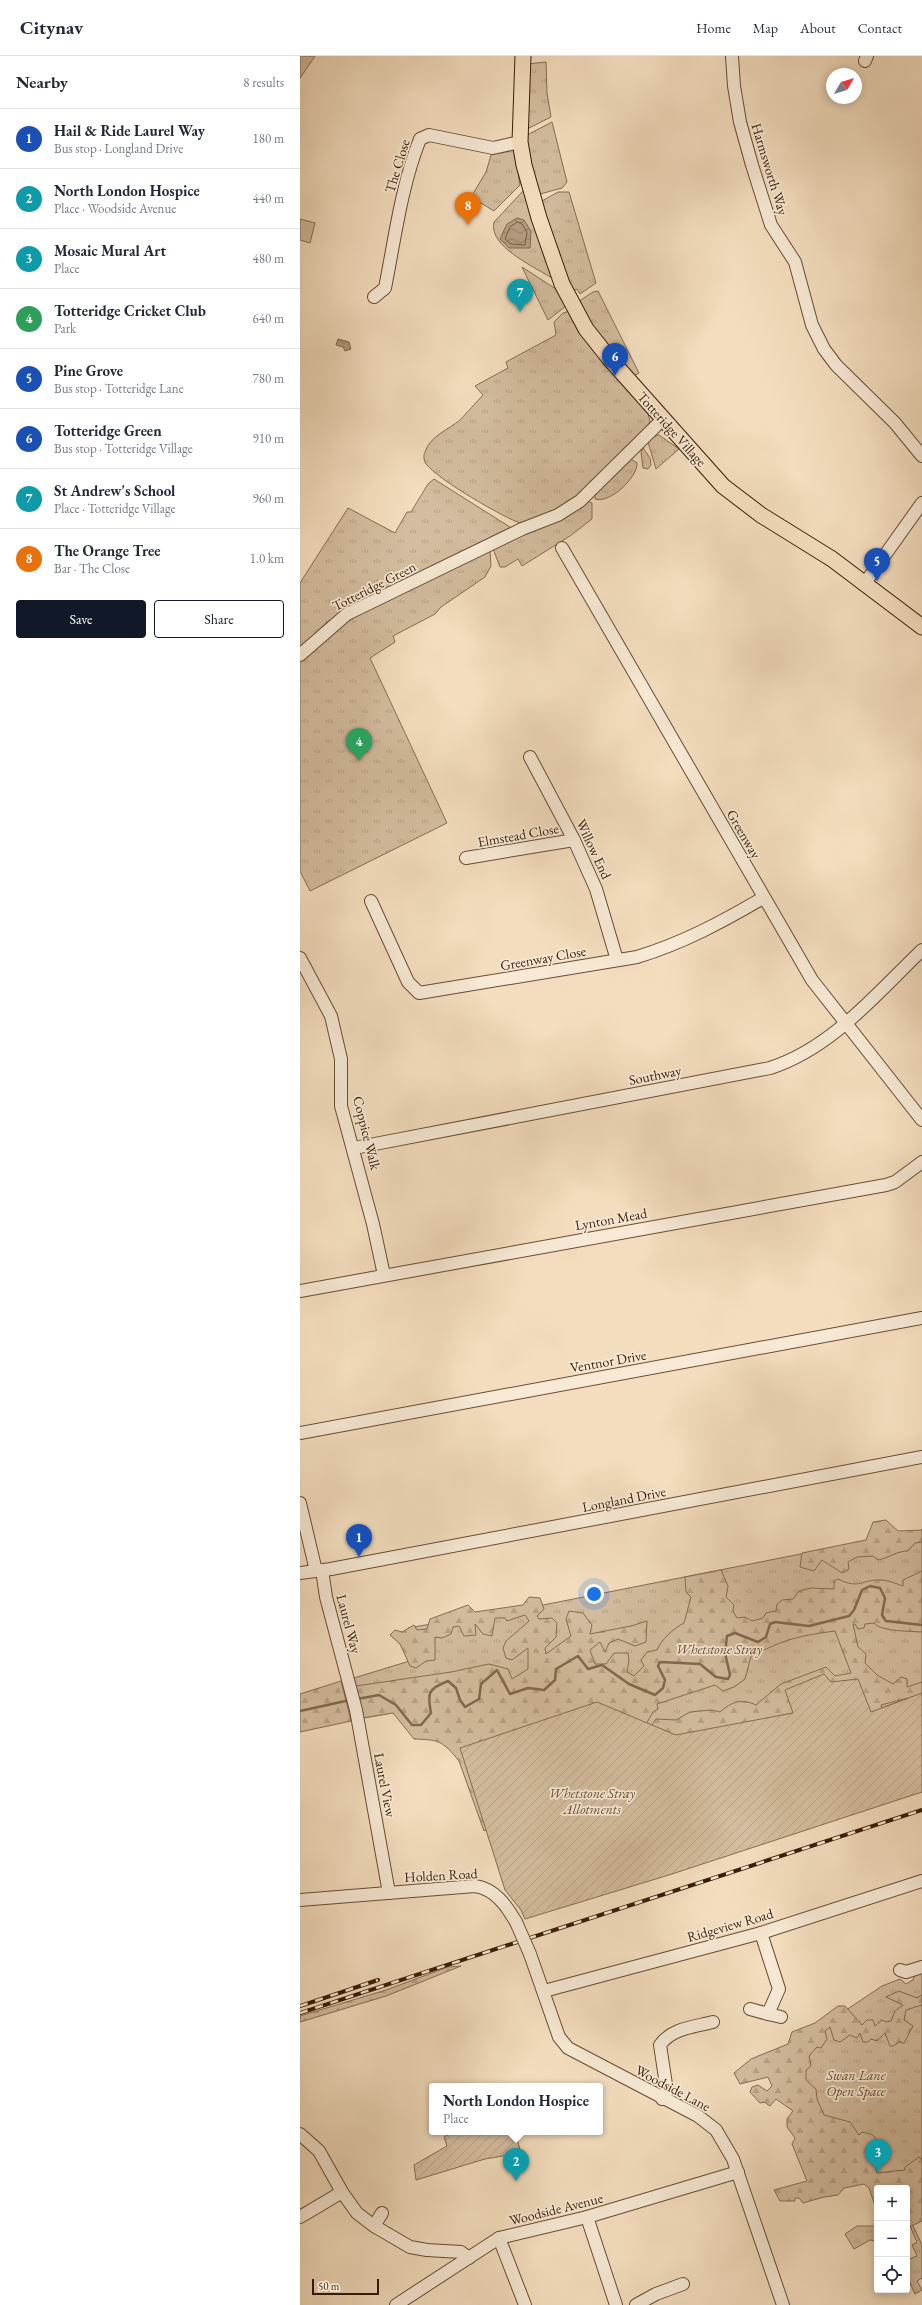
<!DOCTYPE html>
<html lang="en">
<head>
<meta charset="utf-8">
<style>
	:root { --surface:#fff; --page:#f6f6f7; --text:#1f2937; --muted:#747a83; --line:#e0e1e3; --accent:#111827 }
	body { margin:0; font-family:"EB Garamond",serif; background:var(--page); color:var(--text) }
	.controls { position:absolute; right:12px; bottom:12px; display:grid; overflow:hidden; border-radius:4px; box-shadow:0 2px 10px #0003 }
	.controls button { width:36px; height:36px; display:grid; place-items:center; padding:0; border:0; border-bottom:1px solid var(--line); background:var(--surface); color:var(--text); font:20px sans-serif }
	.compass { position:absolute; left:526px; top:12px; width:36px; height:36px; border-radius:50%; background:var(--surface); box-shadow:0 2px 10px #0003; rotate:52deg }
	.scale { position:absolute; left:12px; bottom:10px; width:67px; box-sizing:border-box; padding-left:4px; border:2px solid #391b05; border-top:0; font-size:11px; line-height:14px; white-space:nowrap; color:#391b05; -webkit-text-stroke:3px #f7e9d5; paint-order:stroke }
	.you { position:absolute; left:294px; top:1538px; width:14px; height:14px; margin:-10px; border:3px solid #fff; border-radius:50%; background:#1a73e8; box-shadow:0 0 0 6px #1a73e833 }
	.badge { display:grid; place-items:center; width:26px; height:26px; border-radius:50%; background:var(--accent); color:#fff; font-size:13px; font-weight:700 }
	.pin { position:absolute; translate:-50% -33px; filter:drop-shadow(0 1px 2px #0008) }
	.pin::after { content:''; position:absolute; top:21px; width:14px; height:12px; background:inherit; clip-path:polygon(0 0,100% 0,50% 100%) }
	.popup { position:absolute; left:129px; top:2027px; width:174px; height:52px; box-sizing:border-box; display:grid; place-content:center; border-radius:4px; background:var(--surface); filter:drop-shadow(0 1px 3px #0005); font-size:13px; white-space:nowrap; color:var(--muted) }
	.popup b { font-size:15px; color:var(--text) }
	.popup::after { content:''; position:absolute; left:50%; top:100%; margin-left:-8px; border:8px solid transparent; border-top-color:var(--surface) }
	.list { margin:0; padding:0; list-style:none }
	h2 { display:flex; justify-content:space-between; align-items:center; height:52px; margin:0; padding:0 16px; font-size:17px }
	h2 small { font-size:13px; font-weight:400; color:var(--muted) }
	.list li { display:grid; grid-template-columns:26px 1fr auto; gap:12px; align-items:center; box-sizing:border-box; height:60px; padding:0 16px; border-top:1px solid var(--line) }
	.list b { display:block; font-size:15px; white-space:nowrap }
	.list p { margin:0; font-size:13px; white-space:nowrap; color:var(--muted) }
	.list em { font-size:13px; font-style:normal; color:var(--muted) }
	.actions { display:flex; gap:8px; padding:12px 16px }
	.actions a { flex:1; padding:9px 0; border:1px solid var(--accent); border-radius:4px; text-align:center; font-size:14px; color:var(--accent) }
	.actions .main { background:var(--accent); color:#fff }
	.icon { flex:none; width:22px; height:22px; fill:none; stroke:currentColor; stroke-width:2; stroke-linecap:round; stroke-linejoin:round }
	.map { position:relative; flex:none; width:622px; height:2249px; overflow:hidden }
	header { display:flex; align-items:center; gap:24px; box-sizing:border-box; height:56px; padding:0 20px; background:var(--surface); border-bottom:1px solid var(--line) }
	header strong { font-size:19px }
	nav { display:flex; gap:22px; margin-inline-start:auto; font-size:14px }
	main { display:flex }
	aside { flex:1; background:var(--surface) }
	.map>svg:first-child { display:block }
	.grass { fill:url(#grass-tufts); stroke:#866c52 }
	.forest { fill:url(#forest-firs); stroke:#866c52 }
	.garden { fill:url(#garden-furrows); stroke:#866c52 }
	.pitch { fill:#d3bc9f; stroke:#866c52 }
	.water { fill:url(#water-waves); stroke:#83684e }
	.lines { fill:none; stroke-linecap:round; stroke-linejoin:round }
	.shore { stroke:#765b42; stroke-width:1 }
	.stream { stroke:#83684e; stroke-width:2.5 }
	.minor-casing { stroke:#684c33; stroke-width:14 }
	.major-casing { stroke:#391b05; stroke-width:17 }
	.minor { stroke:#f7e9d5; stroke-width:12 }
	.major { stroke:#f3ddbe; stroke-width:15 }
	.rail-casing { stroke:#391b05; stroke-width:4 }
	.rail { stroke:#f7e9d5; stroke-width:2.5; stroke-dasharray:8; stroke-linecap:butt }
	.minor-bridge-casing { stroke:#684c33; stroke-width:14; stroke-linecap:butt }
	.minor-bridge { stroke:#f7e9d5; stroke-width:12 }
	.labels { text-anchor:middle; stroke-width:3.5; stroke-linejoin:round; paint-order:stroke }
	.street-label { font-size:14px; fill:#391b05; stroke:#f7e9d5 }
	.park-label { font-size:14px; font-style:italic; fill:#674b33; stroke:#f7e9d5 }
</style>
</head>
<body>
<header>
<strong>Citynav</strong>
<nav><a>Home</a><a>Map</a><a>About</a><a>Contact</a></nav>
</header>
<main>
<aside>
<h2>Nearby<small>8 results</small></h2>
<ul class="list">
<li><span class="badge" style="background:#1a4fb4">1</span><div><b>Hail &amp; Ride Laurel Way</b><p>Bus stop · Longland Drive</p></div><em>180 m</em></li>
<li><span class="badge" style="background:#0f9aa8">2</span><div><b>North London Hospice</b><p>Place · Woodside Avenue</p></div><em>440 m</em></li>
<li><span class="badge" style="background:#0f9aa8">3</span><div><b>Mosaic Mural Art</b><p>Place</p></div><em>480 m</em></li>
<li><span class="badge" style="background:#2e9e5b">4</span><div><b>Totteridge Cricket Club</b><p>Park</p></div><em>640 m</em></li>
<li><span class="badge" style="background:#1a4fb4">5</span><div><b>Pine Grove</b><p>Bus stop · Totteridge Lane</p></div><em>780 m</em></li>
<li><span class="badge" style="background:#1a4fb4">6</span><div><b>Totteridge Green</b><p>Bus stop · Totteridge Village</p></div><em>910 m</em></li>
<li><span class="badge" style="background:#0f9aa8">7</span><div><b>St Andrew's School</b><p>Place · Totteridge Village</p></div><em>960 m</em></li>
<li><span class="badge" style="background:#e8710a">8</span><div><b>The Orange Tree</b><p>Bar · The Close</p></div><em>1.0 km</em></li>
</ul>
<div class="actions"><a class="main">Save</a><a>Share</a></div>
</aside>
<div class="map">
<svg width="622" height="2249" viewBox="0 0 622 2249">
	<defs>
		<pattern id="grass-tufts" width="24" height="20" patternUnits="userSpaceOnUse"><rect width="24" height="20" fill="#d3bc9f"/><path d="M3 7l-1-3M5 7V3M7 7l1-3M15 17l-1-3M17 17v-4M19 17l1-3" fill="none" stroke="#b6a187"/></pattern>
		<pattern id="forest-firs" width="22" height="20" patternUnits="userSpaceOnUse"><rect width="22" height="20" fill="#d3bc9f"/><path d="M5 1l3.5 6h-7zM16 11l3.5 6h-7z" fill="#b6a187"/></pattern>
		<pattern id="garden-furrows" width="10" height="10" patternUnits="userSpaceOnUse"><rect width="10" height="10" fill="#d3bc9f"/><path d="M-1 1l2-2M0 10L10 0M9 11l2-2" fill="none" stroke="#b6a187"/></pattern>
		<pattern id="water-waves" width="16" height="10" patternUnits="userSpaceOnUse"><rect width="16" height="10" fill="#b49b7f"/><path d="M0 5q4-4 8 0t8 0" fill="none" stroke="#937e66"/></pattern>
	</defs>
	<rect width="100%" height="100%" fill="#f3ddbe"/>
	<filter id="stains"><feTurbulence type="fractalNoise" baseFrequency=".005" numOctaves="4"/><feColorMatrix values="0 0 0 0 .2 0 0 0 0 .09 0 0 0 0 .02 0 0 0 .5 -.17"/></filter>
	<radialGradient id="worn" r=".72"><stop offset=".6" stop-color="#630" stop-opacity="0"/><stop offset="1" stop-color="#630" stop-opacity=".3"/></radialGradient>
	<g class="grass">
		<polygon points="246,6 247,37 251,61 229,72 226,72 227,8"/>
		<polygon points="252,66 267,126 262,132 240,138 231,114 225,82 227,79"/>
		<polygon points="214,90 220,129 194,155 171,141 186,116 192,96"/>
		<path d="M224,134L254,221H250C233,210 188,190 194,166Z"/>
		<polygon points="258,136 269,136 296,227 280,238 277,233 273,235 240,146"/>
		<polygon points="222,211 259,235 266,250 248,264"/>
		<polygon points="298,235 339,317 334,320 296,276 278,246 293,236"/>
		<path d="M270,255L306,307L348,357L350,366C337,389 288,437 265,451C252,459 236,463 222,468C201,460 140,425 126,408C124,405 123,400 125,396C130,380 148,374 160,364C168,356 175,347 183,339L175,330L208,312L206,306L256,279L254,266L263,257Z"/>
		<polygon points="359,379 379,393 356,413 348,386 352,381"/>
		<polygon points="343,392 350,402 351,409 348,413 343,412 341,396"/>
		<path d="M331,403L337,407C338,421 310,448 295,443V437Z"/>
		<polygon points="134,423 213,473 27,566 0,592 0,527 48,452 95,477 107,456 111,456 128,428"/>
		<polygon points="287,445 292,447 292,463 270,480 222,510 218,503 205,511 200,511 192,490"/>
		<polygon points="190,495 191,510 185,521 141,551 135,558 93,580 95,586 70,602 147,767 10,835 0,815 0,601 41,565"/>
		<polygon points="622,1474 622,1637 571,1656 493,1657 376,1679 104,1655 63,1662 54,1622 116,1603 108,1572 243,1549"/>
		<polygon points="622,1916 622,2154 608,2159 622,2189 622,2222 617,2225 622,2234 615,2238 607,2220 607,2204 617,2200 612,2189 617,2186 610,2170 607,2171 607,2132 577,2132 577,2149 569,2117 533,2130 499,2062 473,2003 582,1930 600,1923 606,1928 613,1924 615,1918"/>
		<polygon points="557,2170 577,2170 577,2185 570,2184 554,2193 545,2178"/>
	</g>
	<g class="forest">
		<path d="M586,1464L598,1475L622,1474V1486L615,1487L608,1495C597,1495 588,1502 578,1504L573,1500L557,1501L548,1506L549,1513L542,1517L522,1504L514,1515L500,1511L502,1497L566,1484L573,1466Z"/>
		<path d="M421,1514L428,1530L426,1541L434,1549L433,1555L437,1562L445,1561L452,1565L463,1562L466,1557L476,1555L477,1548L482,1544L493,1543L499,1535L511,1532L534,1533V1525L538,1523C560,1534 562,1523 581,1524C588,1524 597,1528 603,1530V1524L622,1515V1576C612,1575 581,1576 574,1567L565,1568L564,1572L558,1573L555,1568H553L558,1591L566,1598L565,1607L577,1619L593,1628L601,1621L607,1623V1631L622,1626V1654L608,1642L581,1649L585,1662L493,1657L455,1665L401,1693L349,1673L356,1663L376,1664L390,1656L411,1654L420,1656C431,1646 442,1642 456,1649L481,1628L526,1611L535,1620L551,1617L535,1575C504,1579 483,1583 455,1599L452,1597L445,1623L434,1631L423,1635L415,1629L357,1648L358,1653L353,1656L345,1670L202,1767L184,1775L159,1705C142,1684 139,1684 114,1683L93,1657L63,1662L56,1630L151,1616L189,1608L208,1613L212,1623L228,1613V1592L212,1604L206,1602L203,1592L206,1585L229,1565L225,1559L207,1565L205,1562H195L192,1580L183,1578L175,1568L176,1579L164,1580L159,1570L153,1571L151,1578L142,1582L135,1581V1604L126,1605L116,1612L110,1610L100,1588L90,1579L95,1574L102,1576L114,1569L117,1574L127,1573L130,1563L168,1549L175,1556L223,1549L229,1541L240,1542L244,1553L237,1560L239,1563L252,1562L257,1567L256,1581L245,1592L246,1598L271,1580L266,1563L269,1555L283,1557L292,1569L290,1578L331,1570L347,1565L346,1586L335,1590L318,1583L309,1587L305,1596L300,1586L290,1594L295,1608H306L314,1597H328L329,1604L327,1616L334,1620L344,1610L341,1604L347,1596L357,1594C361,1584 374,1572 384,1567L391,1541L386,1536L385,1521Z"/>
		<polygon points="41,1625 51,1665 0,1676 0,1638"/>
		<polygon points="161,1910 86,1940 0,1966 0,1960 86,1934 148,1911"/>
		<polygon points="599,1935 617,1942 622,1939 622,1949 606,1954 604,1964 613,1970 604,1987 599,1986 593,1990 590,1990 585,1977 577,1985 571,1983 568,1986 563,1986 560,1977 557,1982 550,1979 540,1986 534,1984 530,1971 525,1975 527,1983 521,1992 517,1991 509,2000 511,2010 506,2014 506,2024 516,2033 517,2043 524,2059 550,2066 559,2079 562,2076 573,2079 582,2092 580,2106 575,2109 577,2117 605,2114 605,2111 619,2101 622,2103 622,2165 607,2172 607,2132 577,2132 577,2155 569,2132 564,2128 544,2132 538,2139 524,2141 503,2147 499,2142 495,2142 495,2145 480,2145 474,2134 507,2125 492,2088 495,2082 487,2071 487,2063 493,2055 476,2043 470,2050 464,2046 460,2047 450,2036 452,2031 458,2029 467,2035 472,2030 468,2021 440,2028 434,2017 451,2003 488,1988 492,1976 515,1967 538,1950 545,1950 562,1969 567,1964 573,1964 575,1970 582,1964 586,1966 591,1965 595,1955 603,1949 586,1941"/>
	</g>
	<g class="garden">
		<polygon points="524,1618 531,1626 558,1623 571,1656 622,1637 622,1736 372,1818 225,1863 221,1854 205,1834 160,1692 297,1646 376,1679 493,1657 485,1634"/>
		<polygon points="153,2076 215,2076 221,2097 185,2103 116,2124 114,2109 147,2090 144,2081"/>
	</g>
	<g class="pitch">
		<polygon points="0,0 15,0 0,22"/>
		<polygon points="0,163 15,167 10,187 0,184"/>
	</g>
	<g class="water">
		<polygon points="217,162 224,164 231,175 230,192 209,192 200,183 207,168"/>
		<polygon points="38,283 49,286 51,293 45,295 43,291 36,289"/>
	</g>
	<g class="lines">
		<polygon class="shore" points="218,166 222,168 227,176 225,189 211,188 205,183 210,171"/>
		<g class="stream">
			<path d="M57,1643L79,1639L96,1649L112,1669H121L131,1657C127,1636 128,1633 148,1625L156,1632L160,1644L165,1651L179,1643L181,1628L197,1614L210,1638L228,1632L244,1634L255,1624L256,1613L278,1600L288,1613L302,1609L329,1628L355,1639L363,1632L365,1624L358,1610L360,1606L400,1608L416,1621L428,1623L430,1619L425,1597L427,1580L435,1577L458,1586L466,1581L470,1568L475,1566L509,1570L549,1560L554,1554L562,1534L570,1530L580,1532L585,1542L582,1559L586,1565L622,1569"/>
			<polyline points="0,1655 50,1644"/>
		</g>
		<g class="minor-casing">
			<g id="minor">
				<polyline points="432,0 434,30 440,66 452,109 471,169 495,206 512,269 524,293 536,309 595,367 622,400"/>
				<polyline points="565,5 567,0"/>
				<path d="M74,241L85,232C95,182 101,131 120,83L129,79L193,92L220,86"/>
				<polyline points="262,492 512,924 622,1064"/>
				<polyline points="565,527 622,447"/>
				<polyline points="0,599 47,558 222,473 258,459 280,445 362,364"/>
				<polyline points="230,701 274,784 296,833 317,904"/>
				<polyline points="166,802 274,784"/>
				<path d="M71,845L108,926L119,937L337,901C383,887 422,866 463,842"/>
				<polyline points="0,902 31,960 41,1003 41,1050 73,1168 84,1219"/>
				<path d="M54,1092L470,1012C532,992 576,938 622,894"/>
				<polyline points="0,1235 586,1129 595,1126 622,1106"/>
				<polyline points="0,1377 622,1262"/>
				<polyline points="0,1447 16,1515"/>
				<polyline points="22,1514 26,1541 56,1654 89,1837"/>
				<polyline points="0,1517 31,1513 622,1401"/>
				<path d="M0,1844L175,1830C195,1833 206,1849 216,1866"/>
				<polyline points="230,1898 259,1981 268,1992 398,2060 416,2074 433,2103 483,2249"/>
				<polyline points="600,1914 606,1916 622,1911"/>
				<polyline points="244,1935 461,1877 622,1825"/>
				<polyline points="450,1953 468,1958 479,1933 461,1877"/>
				<polyline points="468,1958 481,1961"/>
				<path d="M362,2043L367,2035L360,1989C372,1972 394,1971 413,1966"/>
				<polyline points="0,2078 19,2095 42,2136 57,2157 74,2170 110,2191 127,2194 161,2196 169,2202"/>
				<polyline points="0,2161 42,2136"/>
				<polyline points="287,2161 316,2249"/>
				<polyline points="74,2170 82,2157"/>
				<polyline points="199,2182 225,2249"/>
				<polyline points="96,2249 199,2182 287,2161 438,2116"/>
				<polyline points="336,2249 356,2238 383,2228"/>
			</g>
		</g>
		<g class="major-casing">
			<polyline id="major" points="223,0 220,86 224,109 239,162 262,228 286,273 309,302 423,430 461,459 532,503 622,571"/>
		</g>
		<use href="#minor" class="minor"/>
		<use href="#major" class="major"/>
		<g class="rail-casing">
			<g id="rail">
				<polyline points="0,1950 78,1924"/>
				<polyline points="0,1957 622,1754"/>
			</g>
		</g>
		<use href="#rail" class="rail"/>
		<g class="minor-bridge-casing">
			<polyline id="minor-bridge" points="216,1866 230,1898"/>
		</g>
		<use href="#minor-bridge" class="minor-bridge"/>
	</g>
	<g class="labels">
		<g class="street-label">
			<text transform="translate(97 110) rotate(-73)" y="5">The Close</text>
			<text transform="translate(470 113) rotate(73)" y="5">Harmsworth Way</text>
			<text transform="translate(372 373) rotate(48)" y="5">Totteridge Village</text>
			<text transform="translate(74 530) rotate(-27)" y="5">Totteridge Green</text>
			<text transform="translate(444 778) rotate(60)" y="5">Greenway</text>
			<text transform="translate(218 779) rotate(-10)" y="5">Elmstead Close</text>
			<text transform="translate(294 793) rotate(65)" y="5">Willow End</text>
			<text transform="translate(243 902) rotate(-10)" y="5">Greenway Close</text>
			<text transform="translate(355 1019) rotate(-11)" y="5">Southway</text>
			<text transform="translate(67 1077) rotate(76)" y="5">Coppice Walk</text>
			<text transform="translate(311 1163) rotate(-10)" y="5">Lynton Mead</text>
			<text transform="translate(308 1305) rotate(-10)" y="5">Ventnor Drive</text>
			<text transform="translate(324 1443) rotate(-11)" y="5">Longland Drive</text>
			<text transform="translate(49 1568) rotate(75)" y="5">Laurel Way</text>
			<text transform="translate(85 1729) rotate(79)" y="5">Laurel View</text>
			<text transform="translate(141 1819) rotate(-3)" y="5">Holden Road</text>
			<text transform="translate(430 1869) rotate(-16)" y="5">Ridgeview Road</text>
			<text transform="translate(373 2032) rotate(28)" y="5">Woodside Lane</text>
			<text transform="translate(256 2153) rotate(-14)" y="5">Woodside Avenue</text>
		</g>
		<g class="park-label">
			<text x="419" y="1598">Whetstone Stray</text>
			<text x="292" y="1742">Whetstone Stray<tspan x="292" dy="16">Allotments</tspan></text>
			<text x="556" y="2024">Swan Lane<tspan x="556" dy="16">Open Space</tspan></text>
		</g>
	</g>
	<rect width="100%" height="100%" filter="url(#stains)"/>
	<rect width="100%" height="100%" fill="url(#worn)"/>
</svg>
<div class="controls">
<button>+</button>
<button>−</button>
<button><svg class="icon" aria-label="locate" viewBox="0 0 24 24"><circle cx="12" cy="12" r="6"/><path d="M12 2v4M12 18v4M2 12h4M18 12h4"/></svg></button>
</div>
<svg class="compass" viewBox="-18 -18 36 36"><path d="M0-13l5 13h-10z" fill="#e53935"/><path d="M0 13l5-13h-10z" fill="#747a83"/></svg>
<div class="scale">50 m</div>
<div class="you"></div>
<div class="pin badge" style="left:59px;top:1501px;background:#1a4fb4">1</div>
<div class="pin badge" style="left:216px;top:2125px;background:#0f9aa8">2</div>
<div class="popup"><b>North London Hospice</b>Place</div>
<div class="pin badge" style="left:578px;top:2116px;background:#0f9aa8">3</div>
<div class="pin badge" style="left:59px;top:705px;background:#2e9e5b">4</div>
<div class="pin badge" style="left:577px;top:525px;background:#1a4fb4">5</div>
<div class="pin badge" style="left:315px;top:320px;background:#1a4fb4">6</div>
<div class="pin badge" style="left:220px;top:256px;background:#0f9aa8">7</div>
<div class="pin badge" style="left:168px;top:169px;background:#e8710a">8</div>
</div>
</main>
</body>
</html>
